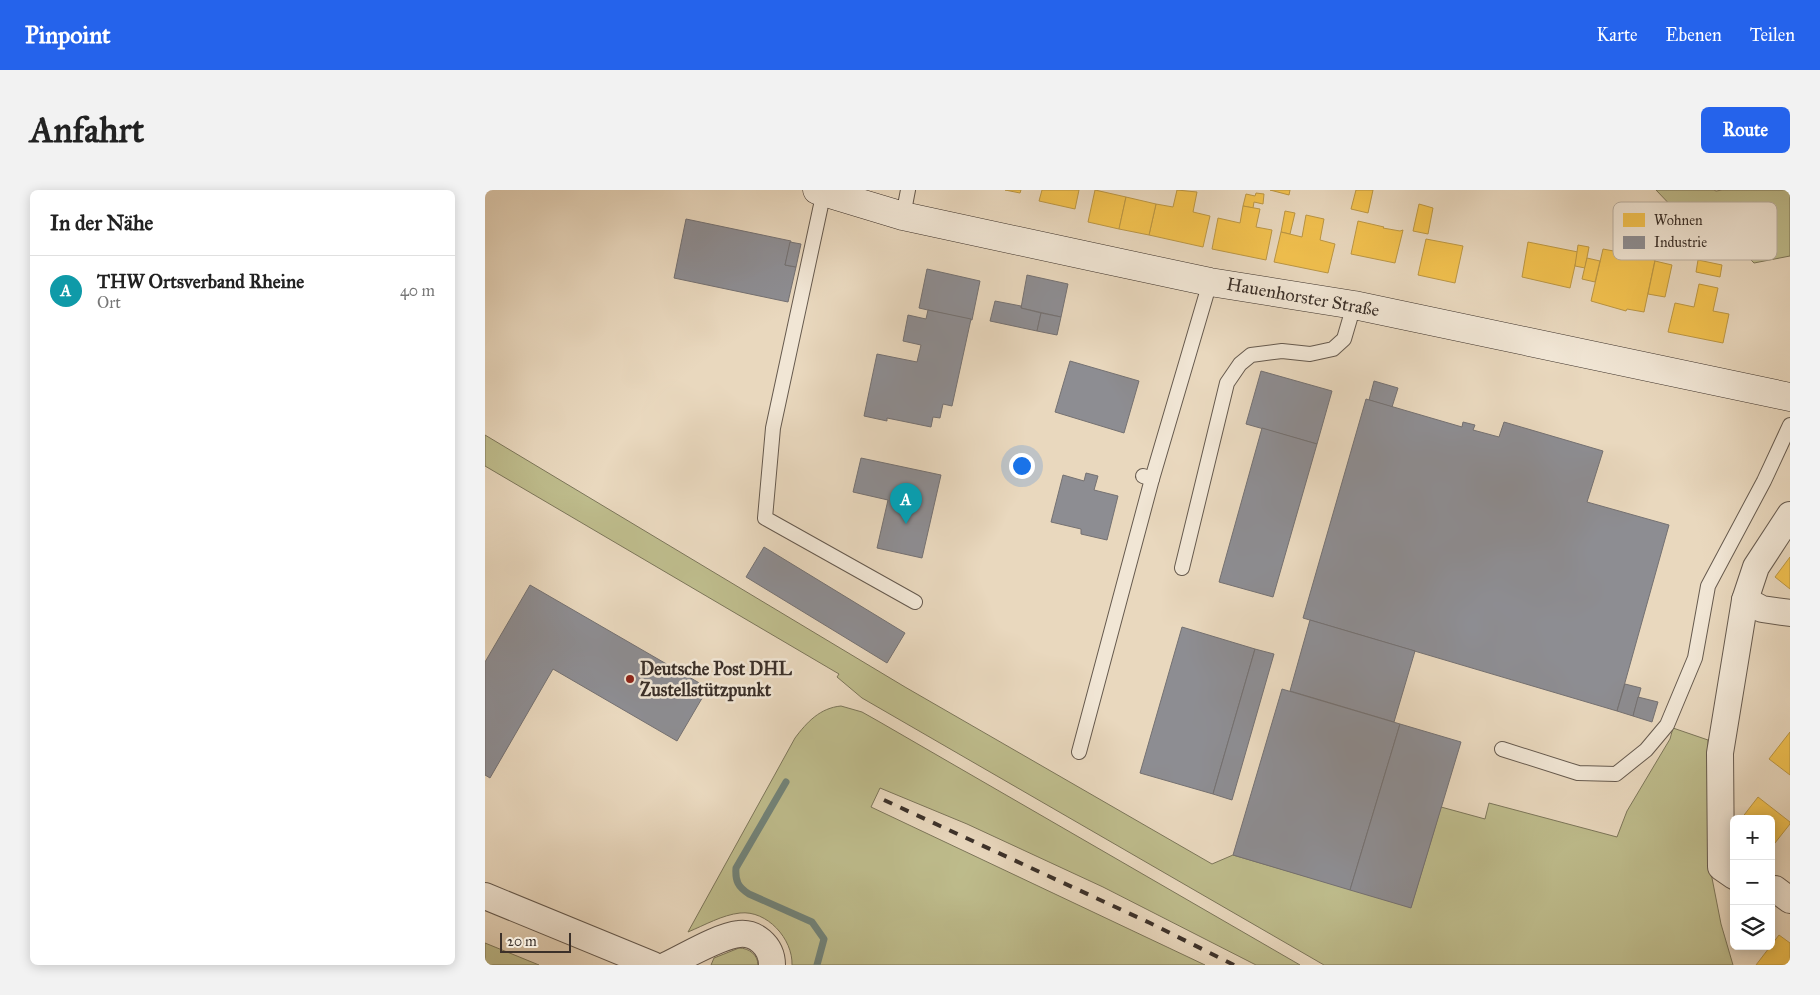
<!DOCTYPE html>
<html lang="de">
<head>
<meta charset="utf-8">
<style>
	:root { --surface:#fff; --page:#f2f2f2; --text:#222; --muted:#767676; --line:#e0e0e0; --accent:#2563eb }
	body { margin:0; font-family:"IM FELL Great Primer",serif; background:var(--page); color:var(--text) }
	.controls { position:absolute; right:15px; bottom:15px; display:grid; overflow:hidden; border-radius:8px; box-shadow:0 2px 12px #0003 }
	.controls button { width:45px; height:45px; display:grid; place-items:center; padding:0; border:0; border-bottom:1px solid var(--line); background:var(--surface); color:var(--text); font:25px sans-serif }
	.scale { position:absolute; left:15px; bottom:12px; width:71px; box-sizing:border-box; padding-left:5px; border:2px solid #3b3029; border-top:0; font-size:14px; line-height:18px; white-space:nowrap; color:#3b3029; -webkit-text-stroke:4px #f1e6d5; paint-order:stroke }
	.you { position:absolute; left:536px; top:275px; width:18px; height:18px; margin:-12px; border:4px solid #fff; border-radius:50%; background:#1a73e8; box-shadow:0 0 0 8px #1a73e833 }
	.badge { display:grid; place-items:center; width:32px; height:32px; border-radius:50%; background:var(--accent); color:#fff; font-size:16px; font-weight:700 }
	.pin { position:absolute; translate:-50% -41px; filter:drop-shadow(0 1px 2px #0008) }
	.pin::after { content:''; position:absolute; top:26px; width:18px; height:15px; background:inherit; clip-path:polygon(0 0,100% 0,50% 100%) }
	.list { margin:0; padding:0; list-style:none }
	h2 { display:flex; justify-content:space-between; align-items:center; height:65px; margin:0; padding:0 20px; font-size:21px }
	h2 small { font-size:16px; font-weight:400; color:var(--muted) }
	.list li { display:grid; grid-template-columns:32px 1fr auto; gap:15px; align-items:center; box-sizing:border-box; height:70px; padding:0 20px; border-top:1px solid var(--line) }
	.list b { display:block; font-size:19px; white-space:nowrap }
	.list p { margin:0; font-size:16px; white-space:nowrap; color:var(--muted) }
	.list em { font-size:16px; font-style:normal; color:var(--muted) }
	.icon { flex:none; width:28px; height:28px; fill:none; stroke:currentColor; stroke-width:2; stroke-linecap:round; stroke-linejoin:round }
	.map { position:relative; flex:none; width:1305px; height:775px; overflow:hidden; border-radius:8px }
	header { display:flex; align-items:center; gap:30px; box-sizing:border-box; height:70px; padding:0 25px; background:var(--accent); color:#fff }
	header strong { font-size:24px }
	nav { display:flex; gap:28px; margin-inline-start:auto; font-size:18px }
	.intro { display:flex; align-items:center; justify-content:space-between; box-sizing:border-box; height:120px; padding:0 30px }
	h1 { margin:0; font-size:35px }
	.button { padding:12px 22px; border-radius:8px; background:var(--accent); color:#fff; font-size:18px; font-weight:700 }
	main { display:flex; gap:30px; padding:0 30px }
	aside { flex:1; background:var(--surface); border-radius:8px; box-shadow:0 2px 12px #0003 }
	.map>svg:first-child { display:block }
	.green { fill:#bebc8c; stroke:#7c765a }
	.homes { fill:#f2c14e; stroke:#bb9643 }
	.industry { fill:#8d8d92; stroke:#747172 }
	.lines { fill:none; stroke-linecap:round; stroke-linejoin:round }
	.stream { stroke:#728379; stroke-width:7 }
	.lane-casing { stroke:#665a4e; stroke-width:16 }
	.street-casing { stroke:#665a4e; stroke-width:28 }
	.secondary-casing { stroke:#3b3029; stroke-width:29 }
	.lane { stroke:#f1e6d5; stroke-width:14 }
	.street { stroke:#f1e6d5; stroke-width:26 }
	.secondary { stroke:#f1e6d5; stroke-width:28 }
	.rail { stroke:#3b3029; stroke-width:4; stroke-dasharray:9 9; stroke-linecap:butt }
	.poi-dot { fill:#8f2418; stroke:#f1e6d5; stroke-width:2 }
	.labels { text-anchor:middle; stroke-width:5; stroke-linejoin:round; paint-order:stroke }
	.street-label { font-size:18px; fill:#3b3029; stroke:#f1e6d5 }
	.poi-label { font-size:18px; font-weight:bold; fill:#3b3029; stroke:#f1e6d5; text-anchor:start }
	.key { fill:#f1e6d5; stroke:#baafa1; stroke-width:1 }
	.key-label { font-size:14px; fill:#3b3029 }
</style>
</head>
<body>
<header>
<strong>Pinpoint</strong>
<nav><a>Karte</a><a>Ebenen</a><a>Teilen</a></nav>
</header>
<div class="intro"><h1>Anfahrt</h1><a class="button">Route</a></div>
<main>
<aside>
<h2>In der Nähe<small></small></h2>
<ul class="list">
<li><span class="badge" style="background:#0f9aa8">A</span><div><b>THW Ortsverband Rheine</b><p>Ort</p></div><em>40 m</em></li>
</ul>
</aside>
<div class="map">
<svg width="1305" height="775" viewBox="0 0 1305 775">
	<rect width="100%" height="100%" fill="#e9d8be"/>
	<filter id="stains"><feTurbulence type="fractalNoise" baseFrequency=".004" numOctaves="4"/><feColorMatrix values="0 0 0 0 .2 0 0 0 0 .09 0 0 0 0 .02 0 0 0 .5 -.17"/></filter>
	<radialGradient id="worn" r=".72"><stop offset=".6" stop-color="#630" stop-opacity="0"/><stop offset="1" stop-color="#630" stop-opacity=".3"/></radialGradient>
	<g class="green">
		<polygon points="1171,0 1229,0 1231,1 1237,0 1305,0 1305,66 1269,73 1211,15 1192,22"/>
		<polygon points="0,245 420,497 727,674 748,665 926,717 956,617 1000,629 1004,613 1132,647 1142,621 1185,549 1188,538 1223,550 1226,683 1236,734 1248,775 839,775 377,508 352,487 354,484 0,276"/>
		<path d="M356,516L377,522L393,531L815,775H771L618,697L482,634L395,598L386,617L720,775H307C308,749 282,720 255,723C237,725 220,735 203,742L310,548C322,532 335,518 356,516Z"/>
		<polygon points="0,753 54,775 0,775"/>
		<path d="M254,758C264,758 273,765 273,775H226L229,768Z"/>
	</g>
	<g class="homes">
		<polygon points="520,0 536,0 535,3"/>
		<polygon points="557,0 594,0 590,19 554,11"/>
		<polygon points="610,0 641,7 634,39 603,32"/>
		<polygon points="692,0 712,2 708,22 725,26 718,57 664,45 671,14 688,17"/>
		<polygon points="785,0 805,0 804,5"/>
		<polygon points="871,0 888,0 883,23 866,19"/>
		<polygon points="771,3 779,4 778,14 769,12 768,18 758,16 761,4 770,6"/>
		<polygon points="641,7 671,14 664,45 634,39"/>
		<polygon points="934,14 948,18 943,44 928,41"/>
		<polygon points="758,16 775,19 771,37 787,40 781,70 727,59 733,28 755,33"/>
		<polygon points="800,21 810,23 805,44 796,42"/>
		<polygon points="821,25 839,29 835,50 850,54 843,83 789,72 796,42 817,47"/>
		<polygon points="873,31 899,37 898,38 915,41 918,40 910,73 866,64"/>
		<polygon points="941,49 978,56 970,93 933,85"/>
		<polygon points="1043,52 1093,62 1085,98 1037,87"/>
		<polygon points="1093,55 1104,57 1100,78 1090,76"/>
		<polygon points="1118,59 1134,62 1135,59 1154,64 1153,66 1170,70 1159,122 1142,119 1141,121 1106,111"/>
		<polygon points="1102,68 1115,71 1110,92 1097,89"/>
		<polygon points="1213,70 1237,75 1235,87 1211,82"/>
		<polygon points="1170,71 1187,75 1180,107 1163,104"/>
		<polygon points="1214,94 1233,98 1228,121 1244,124 1238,153 1183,142 1190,113 1209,117"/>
		<polygon points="1305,367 1305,399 1290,387"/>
		<polygon points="1305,542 1305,585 1284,569"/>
		<polygon points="1273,607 1305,632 1305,634 1286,658 1286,629 1256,629"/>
		<polygon points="1294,745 1305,753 1305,775 1271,775"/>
	</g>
	<g class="industry">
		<polygon points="201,29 306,51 300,75 311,77 303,112 189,88"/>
		<polygon points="305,52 316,54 311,77 300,75"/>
		<polygon points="442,79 495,91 487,130 434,118"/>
		<polygon points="542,85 583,94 576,127 536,118"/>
		<polygon points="510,111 536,116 536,118 556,123 552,141 505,131"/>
		<polygon points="443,120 486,129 467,216 458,214 455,228 448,227 446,237 402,228 402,231 379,226 392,164 432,172 436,155 418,151 423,125 441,129"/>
		<polygon points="556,123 576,127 572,145 552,141"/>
		<polygon points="585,171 654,191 639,243 570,222"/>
		<polygon points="776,181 847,201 832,254 761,234"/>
		<polygon points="889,191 913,198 907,217 884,210"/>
		<polygon points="881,209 977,237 978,232 990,235 988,240 1014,247 1019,232 1118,261 1102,312 1184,335 1132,521 818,428"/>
		<polygon points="777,238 832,254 788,407 734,392"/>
		<polygon points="376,268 456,285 437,368 392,358 403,310 368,302"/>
		<polygon points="601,283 613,286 609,300 633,306 622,350 596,344 596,339 566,332 578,285 599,291"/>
		<polygon points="279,357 420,443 402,473 261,387"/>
		<polygon points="45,395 223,498 192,551 68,479 5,588 0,585 0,472"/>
		<polygon points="825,430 930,461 909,532 805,501"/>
		<polygon points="697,437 770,459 728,604 655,583"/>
		<polygon points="770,459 789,464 747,610 728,604"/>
		<polygon points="1140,494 1156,498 1148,526 1132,521"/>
		<polygon points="797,499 915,534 865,700 748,665"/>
		<polygon points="1153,507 1173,512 1167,532 1148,526"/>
		<polygon points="915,534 976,552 926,718 865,700"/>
	</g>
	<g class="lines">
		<path class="stream" d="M301,592L251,678C250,691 253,697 264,704L327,732L339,749L332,775"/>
		<g class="lane-casing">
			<g id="lane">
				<polyline points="339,1 288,238 280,328 430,412"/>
				<polyline points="418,26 423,0"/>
				<polyline points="658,286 667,289 725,92"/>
				<polyline points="697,378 742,193 755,174 766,165 797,161 825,164 848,159 859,149 869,115"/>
				<polyline points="1017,559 1093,583 1131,584 1161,560 1182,535 1210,468 1223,396 1279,291 1305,235"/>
				<polyline points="594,562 667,289"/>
			</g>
		</g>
		<g class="street-casing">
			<g id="street">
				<polyline points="1260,410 1277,419 1305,423"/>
				<polyline points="1249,686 1236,677 1235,563 1260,410 1271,377 1305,325"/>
				<polyline points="1286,699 1290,699 1305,710"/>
				<polyline points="0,706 168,775"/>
				<path d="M182,775C201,766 234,746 254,744C262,743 270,746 276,751C283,757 287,766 287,775"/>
			</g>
		</g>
		<g class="secondary-casing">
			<polyline id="secondary" points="332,0 418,26 608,67 725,92 869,115 1305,207"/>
		</g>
		<use href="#lane" class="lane"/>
		<use href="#street" class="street"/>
		<use href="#secondary" class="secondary"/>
		<polyline class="rail" points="399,610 665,733 749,775"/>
	</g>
	<circle class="poi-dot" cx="145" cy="489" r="5"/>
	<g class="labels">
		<g class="street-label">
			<text transform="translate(818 107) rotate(10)" y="6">Hauenhorster Straße</text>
		</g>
		<g class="poi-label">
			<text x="155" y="485">Deutsche Post DHL<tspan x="155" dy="21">Zustellstützpunkt</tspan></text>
		</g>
	</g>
	<rect x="1128" y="12" width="164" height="58" rx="8" class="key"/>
	<rect x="1138" y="23" width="22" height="14" fill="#f2c14e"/>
	<rect x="1138" y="46" width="22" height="13" fill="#8d8d92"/>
	<g class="key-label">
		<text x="1169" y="35">Wohnen</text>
		<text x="1169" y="57">Industrie</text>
	</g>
	<rect width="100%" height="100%" filter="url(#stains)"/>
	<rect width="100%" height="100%" fill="url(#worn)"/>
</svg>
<div class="controls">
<button>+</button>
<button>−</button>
<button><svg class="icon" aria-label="layers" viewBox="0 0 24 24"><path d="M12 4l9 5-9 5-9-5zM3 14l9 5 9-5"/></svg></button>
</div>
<div class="scale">20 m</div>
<div class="you"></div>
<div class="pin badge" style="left:421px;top:334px;background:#0f9aa8">A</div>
</div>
</main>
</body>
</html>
